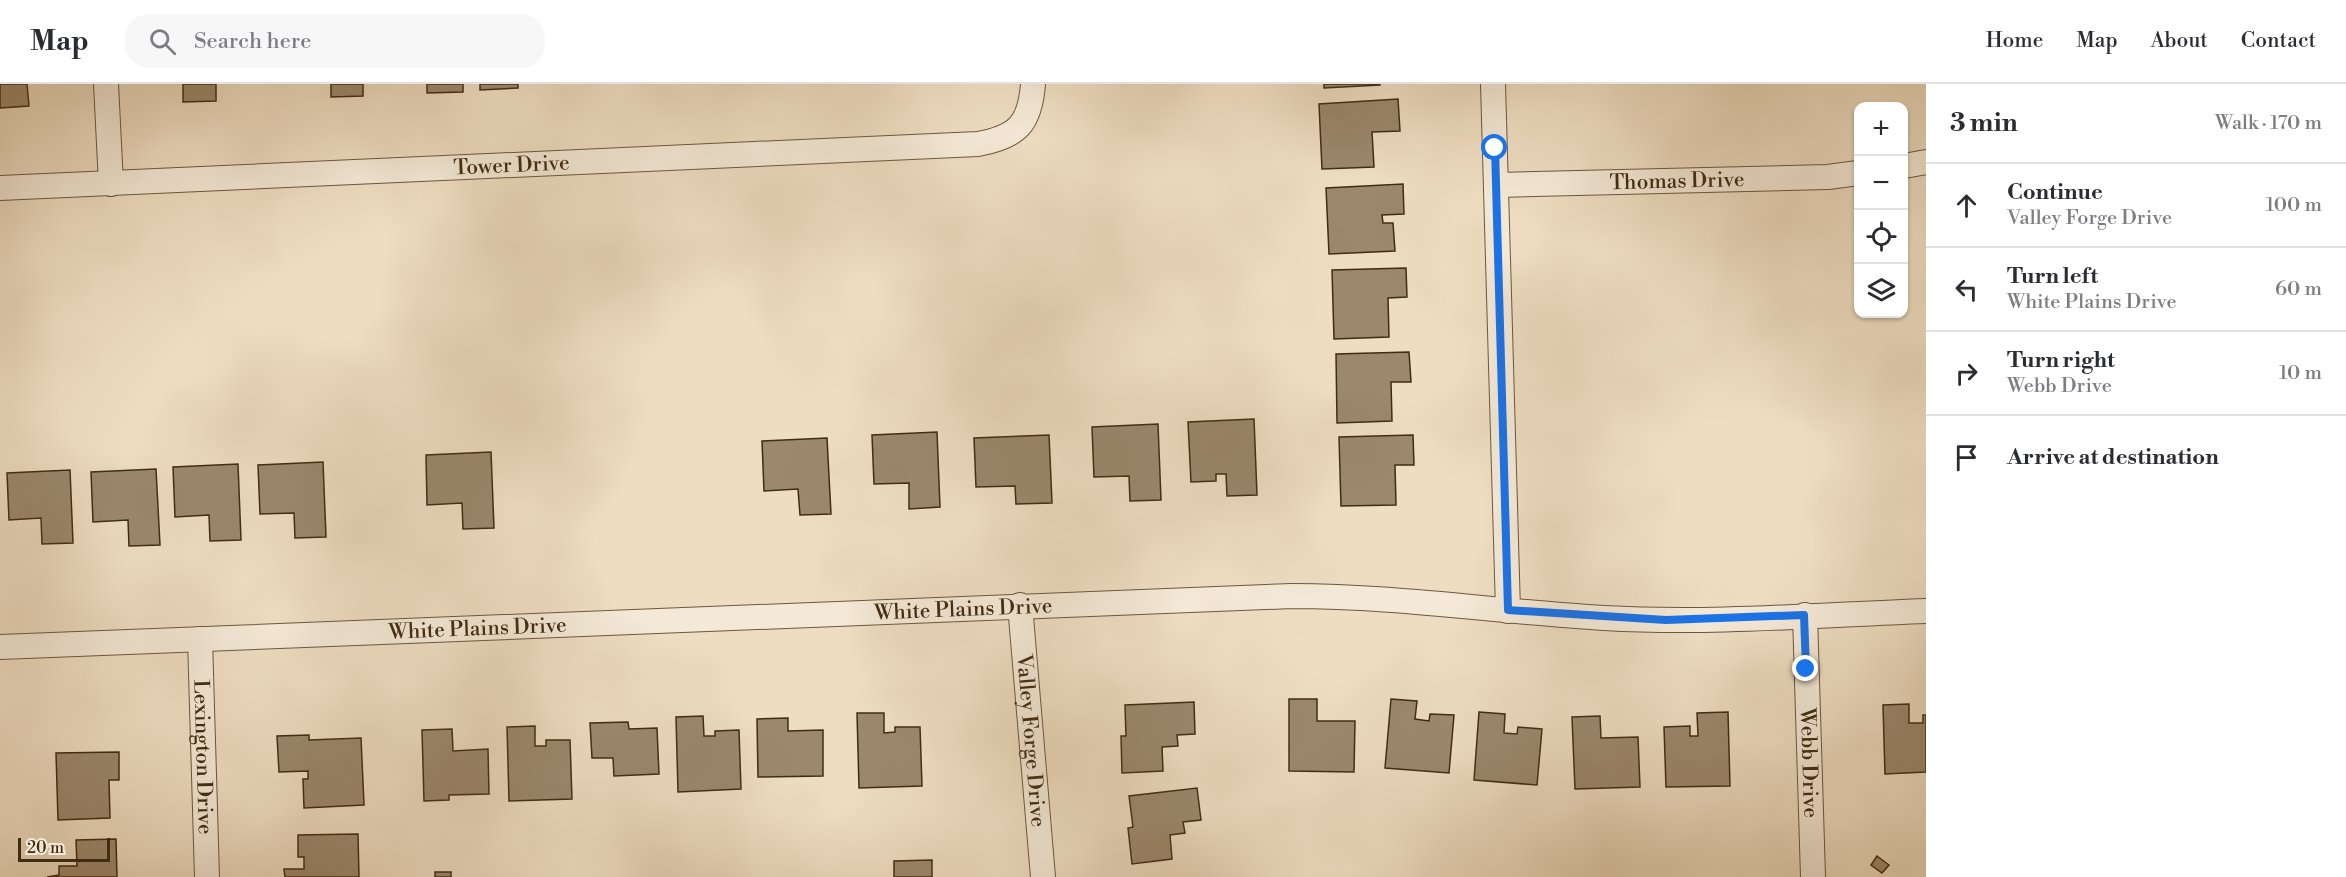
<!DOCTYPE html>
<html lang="en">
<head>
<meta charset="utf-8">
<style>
	:root { --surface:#fff; --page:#f7f7f7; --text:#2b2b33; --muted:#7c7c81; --line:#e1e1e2 }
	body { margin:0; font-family:"Libre Bodoni",serif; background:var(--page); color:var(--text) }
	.controls { position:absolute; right:18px; top:18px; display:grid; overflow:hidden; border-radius:12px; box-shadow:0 2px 4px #0004 }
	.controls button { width:54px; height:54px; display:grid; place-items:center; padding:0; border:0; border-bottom:2px solid var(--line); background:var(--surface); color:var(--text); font:30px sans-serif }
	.scale { position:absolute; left:18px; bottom:15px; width:92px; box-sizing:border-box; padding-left:6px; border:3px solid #412c12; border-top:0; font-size:16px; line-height:21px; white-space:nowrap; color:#412c12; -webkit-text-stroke:4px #f4e9d7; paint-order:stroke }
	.stop { position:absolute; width:18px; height:18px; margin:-14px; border:4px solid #1a73e8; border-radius:50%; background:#fff }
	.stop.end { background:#1a73e8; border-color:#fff; box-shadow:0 2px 6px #0008 }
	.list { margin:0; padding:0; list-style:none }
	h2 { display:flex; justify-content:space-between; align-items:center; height:78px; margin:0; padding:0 24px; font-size:26px }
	h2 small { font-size:20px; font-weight:400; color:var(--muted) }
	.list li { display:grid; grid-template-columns:39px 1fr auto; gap:18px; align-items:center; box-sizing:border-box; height:84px; padding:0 24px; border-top:2px solid var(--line) }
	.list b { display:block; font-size:22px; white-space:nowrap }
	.list p { margin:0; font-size:20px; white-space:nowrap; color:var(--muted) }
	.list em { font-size:20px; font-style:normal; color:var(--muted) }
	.icon { flex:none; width:33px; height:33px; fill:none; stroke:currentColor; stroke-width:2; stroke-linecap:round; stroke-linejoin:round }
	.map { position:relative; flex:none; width:1926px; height:793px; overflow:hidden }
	header { display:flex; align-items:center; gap:36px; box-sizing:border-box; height:84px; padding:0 30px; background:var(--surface); border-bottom:2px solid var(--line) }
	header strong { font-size:28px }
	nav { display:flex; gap:33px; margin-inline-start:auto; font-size:21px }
	.search { width:420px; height:54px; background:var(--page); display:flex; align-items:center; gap:15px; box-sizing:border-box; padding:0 21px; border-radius:24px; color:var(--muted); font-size:22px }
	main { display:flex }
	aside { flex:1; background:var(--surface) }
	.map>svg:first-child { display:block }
	.building { fill:#9b886d; stroke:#412c12; stroke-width:1.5 }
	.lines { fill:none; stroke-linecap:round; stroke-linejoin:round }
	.street-casing { stroke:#6c583e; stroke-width:26 }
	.street { stroke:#f4e9d7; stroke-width:24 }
	.route { stroke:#1a73e8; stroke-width:8 }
	.labels { text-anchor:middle; stroke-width:4.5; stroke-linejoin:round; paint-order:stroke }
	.street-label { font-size:21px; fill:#412c12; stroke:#f4e9d7 }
</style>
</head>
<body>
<header>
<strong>Map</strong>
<div class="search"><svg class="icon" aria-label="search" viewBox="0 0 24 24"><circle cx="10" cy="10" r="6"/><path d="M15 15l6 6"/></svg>Search here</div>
<nav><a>Home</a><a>Map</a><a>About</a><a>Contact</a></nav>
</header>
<main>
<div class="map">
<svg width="1926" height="793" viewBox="0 0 1926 793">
	<rect width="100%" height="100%" fill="#eeddc1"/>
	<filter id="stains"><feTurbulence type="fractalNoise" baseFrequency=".00333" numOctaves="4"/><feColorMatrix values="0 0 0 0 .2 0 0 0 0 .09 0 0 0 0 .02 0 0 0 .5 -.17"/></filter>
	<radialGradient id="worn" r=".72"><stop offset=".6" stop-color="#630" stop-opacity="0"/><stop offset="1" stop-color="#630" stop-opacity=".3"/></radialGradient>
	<g class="building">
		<polygon points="0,0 27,0 29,22 0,24"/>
		<polygon points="183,0 216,0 216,17 183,18"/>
		<polygon points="331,0 363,0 363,12 331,13"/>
		<polygon points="427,0 463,0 463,8 427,9"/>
		<polygon points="480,0 518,0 518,4 480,6"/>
		<polygon points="1324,0 1380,0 1380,1 1324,4"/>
		<polygon points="1398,15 1400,47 1372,48 1374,83 1322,85 1319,20"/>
		<polygon points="1403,100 1404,130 1382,131 1383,139 1393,139 1395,167 1329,170 1326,104"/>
		<polygon points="1406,184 1407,213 1388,214 1389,253 1334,255 1332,186"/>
		<polygon points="1409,268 1411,298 1391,298 1392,337 1337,339 1336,270"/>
		<polygon points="1254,335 1257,411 1227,412 1226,390 1216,390 1216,397 1191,398 1188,338"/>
		<polygon points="1158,340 1161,416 1130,417 1129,392 1094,393 1092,343"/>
		<polygon points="937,348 940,423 909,425 909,399 874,400 872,351"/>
		<polygon points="1049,351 1052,419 1016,420 1015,402 976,403 974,354"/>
		<polygon points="1413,351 1414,381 1395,381 1396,421 1341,422 1339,353"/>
		<polygon points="827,354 831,430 800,431 798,405 764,407 762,357"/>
		<polygon points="491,368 494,444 463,445 462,419 427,421 426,371"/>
		<polygon points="323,378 326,453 295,454 294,429 260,430 258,381"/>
		<polygon points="238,380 241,456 210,457 209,431 175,433 173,383"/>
		<polygon points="156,385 160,461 129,462 128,436 93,438 91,388"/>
		<polygon points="70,386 73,459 42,460 41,434 9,436 7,389"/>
		<polygon points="1289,615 1317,615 1317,637 1355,637 1354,688 1289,687"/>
		<polygon points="1391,615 1417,617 1415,635 1429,637 1430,630 1454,631 1449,689 1385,684"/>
		<polygon points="1194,618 1195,650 1177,651 1178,662 1162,663 1163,687 1122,689 1121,652 1126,652 1125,621"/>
		<polygon points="1909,620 1909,639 1923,639 1923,631 1926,631 1926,688 1885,690 1883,621"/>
		<polygon points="1479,628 1505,630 1504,649 1517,650 1518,643 1542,645 1537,701 1474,696"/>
		<polygon points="1728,628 1730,702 1666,703 1664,643 1690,642 1690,652 1698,652 1697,629"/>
		<polygon points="857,629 884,629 884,649 895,648 895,643 920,643 922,702 859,704"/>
		<polygon points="703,632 704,652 715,652 715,647 739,646 741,705 678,708 676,633"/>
		<polygon points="1600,632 1601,654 1638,653 1640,703 1575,705 1572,633"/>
		<polygon points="788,634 788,647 823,646 823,692 758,693 757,635"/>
		<polygon points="628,638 629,645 657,644 659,690 614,692 613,674 592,674 590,639"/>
		<polygon points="535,642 535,662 546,662 546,656 570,656 572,715 509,717 507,643"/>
		<polygon points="452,645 453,667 488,665 489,710 449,711 449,716 424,717 422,646"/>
		<polygon points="309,651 309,656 361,654 364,721 304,724 303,695 308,695 308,687 279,688 277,652"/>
		<polygon points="119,668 119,696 109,696 110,734 58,736 56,669"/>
		<polygon points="1197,704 1201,736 1183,738 1185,749 1170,751 1172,775 1132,780 1128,744 1133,743 1129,712"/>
		<polygon points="358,750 359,793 285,793 284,785 304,785 304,773 298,773 298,751"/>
		<polygon points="116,755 117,793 47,793 59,791 59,782 77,782 76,756"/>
		<polygon points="1877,772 1889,781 1882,789 1871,781"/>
		<polygon points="932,776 932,793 894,793 894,777"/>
		<rect x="435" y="788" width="16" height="5"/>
	</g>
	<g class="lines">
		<g class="street-casing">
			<g id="street">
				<polyline points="106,0 111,100"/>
				<polyline points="1493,0 1508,527"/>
				<polyline points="1904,82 1926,78"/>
				<path id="s1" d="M1497,101L1828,93L1858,89"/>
				<path id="s2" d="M0,104L978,60C1017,53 1030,40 1033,0"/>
				<path id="s3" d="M1020,521L1043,793"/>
				<path id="s4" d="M1805,531L1813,793"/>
				<path id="s5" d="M200,555L207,793"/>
				<path id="s6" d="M0,563L1292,512C1396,512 1500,528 1604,534C1711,540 1819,531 1926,527"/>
			</g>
		</g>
		<use href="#street" class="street"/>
	</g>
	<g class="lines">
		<polyline class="route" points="1495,64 1508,526 1666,536 1804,531 1806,585"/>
	</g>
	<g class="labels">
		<g class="street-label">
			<text dy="7" stroke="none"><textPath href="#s2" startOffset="512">Tower Drive</textPath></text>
			<text dy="7" stroke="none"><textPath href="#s1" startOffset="180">Thomas Drive</textPath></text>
			<text dy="7" stroke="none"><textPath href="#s6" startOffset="964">White Plains Drive</textPath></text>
			<text dy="7" stroke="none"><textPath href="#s6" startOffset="478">White Plains Drive</textPath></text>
			<text dy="7" stroke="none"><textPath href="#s3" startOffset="136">Valley Forge Drive</textPath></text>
			<text dy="7" stroke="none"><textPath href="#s5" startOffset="118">Lexington Drive</textPath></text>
			<text dy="7" stroke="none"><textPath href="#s4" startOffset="148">Webb Drive</textPath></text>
		</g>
	</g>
	<rect width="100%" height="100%" filter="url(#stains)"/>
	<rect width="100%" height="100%" fill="url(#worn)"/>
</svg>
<div class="controls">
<button>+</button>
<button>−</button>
<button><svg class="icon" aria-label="locate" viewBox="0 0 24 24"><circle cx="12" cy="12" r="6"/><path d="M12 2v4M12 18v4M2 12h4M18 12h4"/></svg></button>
<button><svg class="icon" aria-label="layers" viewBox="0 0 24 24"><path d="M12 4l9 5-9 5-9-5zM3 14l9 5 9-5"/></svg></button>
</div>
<div class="scale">20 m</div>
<div class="stop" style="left:1495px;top:64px"></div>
<div class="stop end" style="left:1806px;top:585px"></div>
</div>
<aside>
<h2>3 min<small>Walk · 170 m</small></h2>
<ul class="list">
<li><svg class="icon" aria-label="ahead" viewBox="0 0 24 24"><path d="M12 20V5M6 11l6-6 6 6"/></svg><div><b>Continue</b><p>Valley Forge Drive</p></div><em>100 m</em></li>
<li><svg class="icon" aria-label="left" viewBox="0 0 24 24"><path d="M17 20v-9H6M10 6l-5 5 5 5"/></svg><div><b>Turn left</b><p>White Plains Drive</p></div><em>60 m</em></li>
<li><svg class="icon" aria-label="right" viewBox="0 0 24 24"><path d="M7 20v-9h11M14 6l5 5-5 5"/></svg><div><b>Turn right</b><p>Webb Drive</p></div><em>10 m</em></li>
<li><svg class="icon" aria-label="arrive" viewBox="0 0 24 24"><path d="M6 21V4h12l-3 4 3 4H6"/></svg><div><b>Arrive at destination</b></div></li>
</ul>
</aside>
</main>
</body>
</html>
